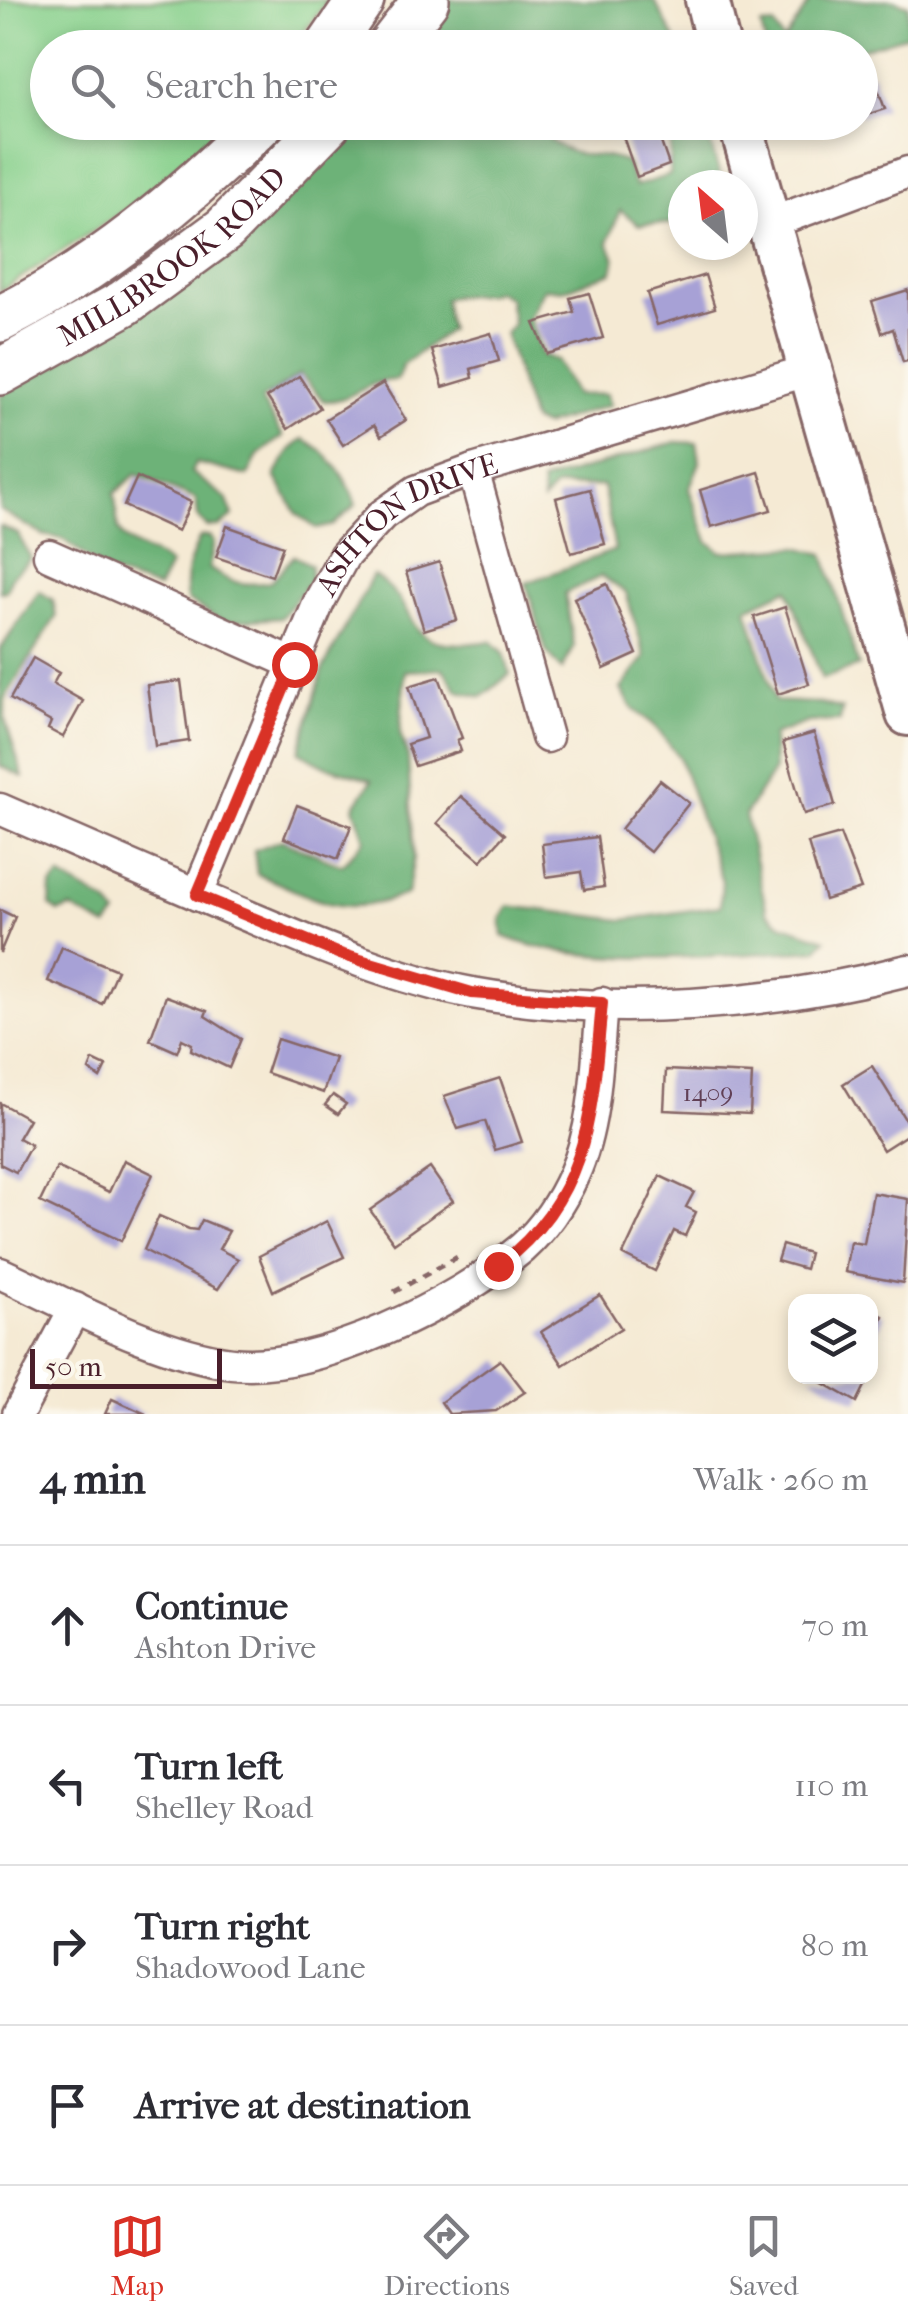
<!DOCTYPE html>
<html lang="en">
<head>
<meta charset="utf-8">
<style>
	:root { --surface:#fff; --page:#f2f2f3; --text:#2b2b33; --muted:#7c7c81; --line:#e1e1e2; --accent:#d93025 }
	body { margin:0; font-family:"IM FELL French Canon",serif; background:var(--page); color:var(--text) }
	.controls { position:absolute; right:30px; bottom:30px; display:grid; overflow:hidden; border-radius:20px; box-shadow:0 5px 15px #0003 }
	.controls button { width:90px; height:90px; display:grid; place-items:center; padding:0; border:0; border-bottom:2px solid var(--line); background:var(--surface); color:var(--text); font:50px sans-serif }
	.compass { position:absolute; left:668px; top:170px; width:90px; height:90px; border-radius:50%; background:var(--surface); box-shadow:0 5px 15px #0003; rotate:332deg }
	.scale { position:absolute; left:30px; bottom:25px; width:192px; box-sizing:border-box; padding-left:10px; border:5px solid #4a1f2b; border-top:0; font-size:28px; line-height:35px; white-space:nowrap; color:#4a1f2b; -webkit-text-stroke:8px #fbf7ec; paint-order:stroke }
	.stop { position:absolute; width:30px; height:30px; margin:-22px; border:8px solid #d93025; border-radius:50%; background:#fff }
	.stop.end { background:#d93025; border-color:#fff; box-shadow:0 2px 10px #0008 }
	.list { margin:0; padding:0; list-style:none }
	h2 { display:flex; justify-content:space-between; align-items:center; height:130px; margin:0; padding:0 40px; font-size:42px }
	h2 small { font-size:32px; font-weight:400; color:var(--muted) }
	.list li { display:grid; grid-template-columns:65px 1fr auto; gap:30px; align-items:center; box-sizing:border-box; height:160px; padding:0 40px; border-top:2px solid var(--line) }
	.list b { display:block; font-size:38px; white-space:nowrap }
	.list p { margin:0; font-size:32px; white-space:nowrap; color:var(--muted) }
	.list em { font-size:32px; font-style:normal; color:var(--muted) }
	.icon { flex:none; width:55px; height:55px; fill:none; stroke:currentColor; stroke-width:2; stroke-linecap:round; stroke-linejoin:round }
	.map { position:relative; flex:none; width:908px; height:1414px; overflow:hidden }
	.search { position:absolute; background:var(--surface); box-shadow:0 5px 15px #0003; left:30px; right:30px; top:30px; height:110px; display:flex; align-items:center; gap:25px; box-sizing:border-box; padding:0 35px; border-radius:55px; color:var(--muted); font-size:38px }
	.sheet { height:770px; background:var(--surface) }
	nav { display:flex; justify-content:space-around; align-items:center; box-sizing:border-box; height:140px; border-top:2px solid var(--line); background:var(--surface); font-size:28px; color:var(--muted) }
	nav a { display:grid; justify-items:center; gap:5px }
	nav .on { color:var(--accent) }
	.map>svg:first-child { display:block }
	.green { fill:#87d08c; stroke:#68785c; stroke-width:2.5 }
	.forest { fill:#6db278; stroke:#5c6852; stroke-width:2.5 }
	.building { fill:#a7a1d6 }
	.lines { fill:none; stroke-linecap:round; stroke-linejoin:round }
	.street-casing { stroke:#866666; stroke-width:35 }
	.secondary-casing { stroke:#866666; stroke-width:48 }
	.primary-casing { stroke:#866666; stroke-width:50 }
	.path { stroke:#866666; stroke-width:5; stroke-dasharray:8 8; stroke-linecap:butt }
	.street { stroke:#fff; stroke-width:30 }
	.secondary { stroke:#fff; stroke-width:42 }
	.primary { stroke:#fff; stroke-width:45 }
	.route { stroke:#d93025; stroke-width:12 }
	.labels { text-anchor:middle; stroke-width:10; stroke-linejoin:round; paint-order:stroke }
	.number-label { font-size:25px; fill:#614056 }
	.street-label { font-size:30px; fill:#4a1f2b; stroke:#fbf7ec }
</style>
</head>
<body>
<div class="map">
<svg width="908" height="1414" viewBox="0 0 908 1414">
	<rect width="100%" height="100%" fill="#fbf7ec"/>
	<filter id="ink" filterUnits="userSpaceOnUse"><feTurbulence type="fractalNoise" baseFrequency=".01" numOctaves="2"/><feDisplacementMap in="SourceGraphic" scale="20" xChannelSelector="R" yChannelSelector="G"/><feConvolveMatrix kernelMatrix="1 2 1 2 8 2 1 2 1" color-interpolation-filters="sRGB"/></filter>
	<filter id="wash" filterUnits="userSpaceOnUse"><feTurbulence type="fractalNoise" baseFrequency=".0048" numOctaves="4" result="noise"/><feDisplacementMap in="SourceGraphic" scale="40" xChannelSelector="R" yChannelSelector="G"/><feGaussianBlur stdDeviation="2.25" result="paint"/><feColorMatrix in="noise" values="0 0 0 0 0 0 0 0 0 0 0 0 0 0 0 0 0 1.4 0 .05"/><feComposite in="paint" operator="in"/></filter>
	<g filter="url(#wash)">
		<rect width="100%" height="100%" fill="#f5ead4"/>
		<polygon class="green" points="0,0 328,0 293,47 48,48 48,122 226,123 136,203 0,291"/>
		<g class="forest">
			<polygon points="442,0 654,0 679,47 410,48"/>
			<polygon points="811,0 893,0 908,5 908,35 861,49 766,47 761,26 774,25 784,42"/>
			<path d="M350,123H555L550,140C584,164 595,149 626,162L635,186L670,175L671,123H704L723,185H683V222C667,226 655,222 639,225L620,210L608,242L615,259L612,272L563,290L544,288L529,318L542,355L556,360L575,395L606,394L610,405L544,426L532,421L505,334L513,324L509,298L496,291C477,299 463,292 444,299L449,330L403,365L397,380C369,378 351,403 324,401L300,374L261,400L283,436L258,455L248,476L196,463L191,472L226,498L233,516L219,527H207L198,517L196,499L136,474L114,494C117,506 116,517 118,527C122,547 156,551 170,565L158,589L106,572L63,539L43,535L0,510V395L62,361Z"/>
			<path d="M303,439C328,450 348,479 356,505L333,525L317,529L297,514L275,476L290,450Z"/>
			<path d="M676,442L697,443L700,462L689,489L708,541L721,552L797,547L824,554L859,666L822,679L788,589L747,608L775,701L820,703L842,709L840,721L808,722L773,735L774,770L745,815L767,912L781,924L826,939L817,950C727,955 585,970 503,936L501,919L509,906L623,920L720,906L722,881L679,757L653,724L633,709L621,689L645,657L626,593L602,576L565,593L574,646L562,670L546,651L526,583L615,550L603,486L555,487L543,501L541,482Z"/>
			<polygon points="0,526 18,534 31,559 12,576 6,591 0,592"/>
			<path d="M209,536L214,542L209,568C230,584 244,586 270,582L294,556L311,565L310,581L281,618L223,622L187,600C183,576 190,559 200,537Z"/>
			<path d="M373,575C429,610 392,656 491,641L504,653L510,674L482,697L458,691L443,669L405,671L400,733L408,757L414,858L407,894C340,920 319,900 257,874L254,850L281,840L342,865L365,839L354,807L372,780L326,766L299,752L323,669Z"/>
			<polygon points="39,591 53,600 56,617 5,698 5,719 23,777 0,766 0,650"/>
			<polygon points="60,876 107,903 117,915 107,927 71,908 59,912 50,906 51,887"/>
		</g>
		<g id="blocks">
			<g class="building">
				<polygon points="872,73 885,109 860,117 860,77"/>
				<polygon points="618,122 654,122 669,165 637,177"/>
				<polygon points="705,275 715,308 657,325 647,293"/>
				<polygon points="908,290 908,361 903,362 893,329 882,333 872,301"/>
				<polygon points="589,293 603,338 547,354 534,323 574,312 570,298"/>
				<polygon points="491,333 499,361 471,369 473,378 443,387 432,350"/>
				<polygon points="299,376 320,408 288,429 267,397"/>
				<polygon points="383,383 406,420 381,436 374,425 343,445 326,419"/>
				<polygon points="759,472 771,510 711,527 700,490"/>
				<polygon points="137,477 191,502 178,531 124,506"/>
				<polygon points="590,489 605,544 571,553 556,498"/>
				<polygon points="227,526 283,546 272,576 216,557"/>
				<polygon points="439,562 457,620 424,630 406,572"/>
				<polygon points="607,584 637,654 604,669 574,598"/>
				<polygon points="785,607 809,684 778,694 754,617"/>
				<polygon points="33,658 59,673 53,684 83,701 63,737 48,729 51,722 10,699"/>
				<polygon points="439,677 462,738 457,740 461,751 415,766 407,744 426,738 409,686"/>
				<polygon points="181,681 189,741 155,746 147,685"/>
				<polygon points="814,733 835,805 804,814 783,742"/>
				<polygon points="660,780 689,803 650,852 621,829"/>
				<polygon points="461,796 505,834 481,861 437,823"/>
				<polygon points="297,805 351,826 338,859 284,838"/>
				<polygon points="840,834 861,889 825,900 808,843"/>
				<polygon points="597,837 604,887 584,890 581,872 546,877 542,844"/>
				<polygon points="0,910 15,917 0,953"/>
				<polygon points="62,947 117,970 102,1004 48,981"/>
				<polygon points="166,996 207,1011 205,1016 241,1039 229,1068 191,1050 192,1044 182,1039 177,1052 150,1040"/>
				<polygon points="277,1039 335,1058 323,1093 266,1073"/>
				<polygon points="93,1060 106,1066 100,1078 89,1070"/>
				<polygon points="872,1066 908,1124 908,1134 883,1150 843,1084"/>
				<polygon points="666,1070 752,1074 750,1114 664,1110"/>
				<polygon points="500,1078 522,1142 495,1150 485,1121 458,1129 444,1096"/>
				<polygon points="333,1095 346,1104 338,1114 325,1105"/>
				<polygon points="0,1103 29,1119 18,1138 31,1145 16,1172 0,1164"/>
				<polygon points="124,1160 153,1174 121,1241 40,1202 57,1167 109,1192"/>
				<polygon points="430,1168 453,1201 394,1243 370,1210"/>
				<polygon points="660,1176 694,1192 686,1207 696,1212 685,1236 674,1231 655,1271 623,1255"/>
				<polygon points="873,1193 908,1199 903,1283 845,1272 850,1242 864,1244"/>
				<polygon points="159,1216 189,1229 197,1230 202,1220 229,1231 219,1249 238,1259 218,1289 144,1250"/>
				<polygon points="327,1221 344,1257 273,1291 259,1256"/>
				<polygon points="782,1245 809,1253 805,1269 777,1261"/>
				<polygon points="600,1295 621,1328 563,1365 541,1332"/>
				<polygon points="870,1310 883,1316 871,1351 870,1351"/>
				<polygon points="500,1360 525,1392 496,1411 449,1414 441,1402"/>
				<polygon points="811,1376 870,1376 857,1402"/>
				<polygon points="112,1399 146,1414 105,1414"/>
			</g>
		</g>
	</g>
	<g filter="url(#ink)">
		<use href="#blocks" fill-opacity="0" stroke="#866666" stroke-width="2.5"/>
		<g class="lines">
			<g class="street-casing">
				<g id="street">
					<polyline points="768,224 908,172"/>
					<polyline points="473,470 547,737"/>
					<polyline points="49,555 294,664"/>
					<path d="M0,809C83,845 166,882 250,917C321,947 396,979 472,993C610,1018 774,1005 908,970"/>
					<path id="s1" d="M197,895L319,602L344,556L382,515L416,491L473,470L810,370"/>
					<path d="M0,1273C70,1305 155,1353 232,1363C317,1373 458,1302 522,1248C544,1228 562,1201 574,1174C597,1123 597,1058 602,1003"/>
					<polyline points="18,1414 75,1308"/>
				</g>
			</g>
			<g class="secondary-casing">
				<g id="secondary">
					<polyline points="707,0 719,48"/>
					<polyline points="740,122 908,714"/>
				</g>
			</g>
			<g class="primary-casing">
				<g id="primary">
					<polyline points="328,48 361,0"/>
					<polyline points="389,48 426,0"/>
					<path d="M0,319C99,270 183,199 262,122"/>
					<path id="s2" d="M0,372L124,303L225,229L329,122"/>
				</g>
			</g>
			<polyline class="path" points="394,1292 463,1254"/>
			<use href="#street" class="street"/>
			<use href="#secondary" class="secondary"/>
			<use href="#primary" class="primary"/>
		</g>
	</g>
	<g class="lines" filter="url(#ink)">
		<path class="route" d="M294,664L197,895L340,954L472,993L602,1003C592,1111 591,1195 498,1266"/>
	</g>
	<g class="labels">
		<g class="number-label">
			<text x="708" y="1101">1409</text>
		</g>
		<g class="street-label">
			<text dy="10" stroke="none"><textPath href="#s2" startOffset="208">MILLBROOK ROAD</textPath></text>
			<text dy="10" stroke="none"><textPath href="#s1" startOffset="440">ASHTON DRIVE</textPath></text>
		</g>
	</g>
</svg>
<div class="controls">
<button><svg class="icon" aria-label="layers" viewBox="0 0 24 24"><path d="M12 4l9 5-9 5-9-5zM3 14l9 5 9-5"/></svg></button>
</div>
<svg class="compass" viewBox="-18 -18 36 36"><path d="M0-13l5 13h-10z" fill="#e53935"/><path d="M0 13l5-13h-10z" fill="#7c7c81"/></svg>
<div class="scale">50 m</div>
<div class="stop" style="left:294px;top:664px"></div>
<div class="stop end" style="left:498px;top:1266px"></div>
<div class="search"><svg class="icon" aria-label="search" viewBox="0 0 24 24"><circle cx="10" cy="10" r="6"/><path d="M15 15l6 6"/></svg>Search here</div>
</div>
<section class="sheet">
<h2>4 min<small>Walk · 260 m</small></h2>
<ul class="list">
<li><svg class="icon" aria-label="ahead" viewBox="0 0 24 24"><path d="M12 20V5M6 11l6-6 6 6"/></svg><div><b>Continue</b><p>Ashton Drive</p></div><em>70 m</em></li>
<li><svg class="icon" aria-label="left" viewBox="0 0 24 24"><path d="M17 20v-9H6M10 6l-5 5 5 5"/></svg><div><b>Turn left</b><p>Shelley Road</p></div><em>110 m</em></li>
<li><svg class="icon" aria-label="right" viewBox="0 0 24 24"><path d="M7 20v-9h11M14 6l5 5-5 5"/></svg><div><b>Turn right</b><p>Shadowood Lane</p></div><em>80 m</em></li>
<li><svg class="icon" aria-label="arrive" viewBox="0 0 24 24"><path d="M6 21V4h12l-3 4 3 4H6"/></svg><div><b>Arrive at destination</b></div></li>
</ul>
</section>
<nav>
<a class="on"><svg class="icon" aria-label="map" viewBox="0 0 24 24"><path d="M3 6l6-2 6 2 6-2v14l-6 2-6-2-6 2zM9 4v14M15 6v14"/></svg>Map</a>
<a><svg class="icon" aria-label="directions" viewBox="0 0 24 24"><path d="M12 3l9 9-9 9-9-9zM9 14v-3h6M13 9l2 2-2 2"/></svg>Directions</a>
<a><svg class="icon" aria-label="saved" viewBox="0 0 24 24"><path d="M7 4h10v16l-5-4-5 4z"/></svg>Saved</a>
</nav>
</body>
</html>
